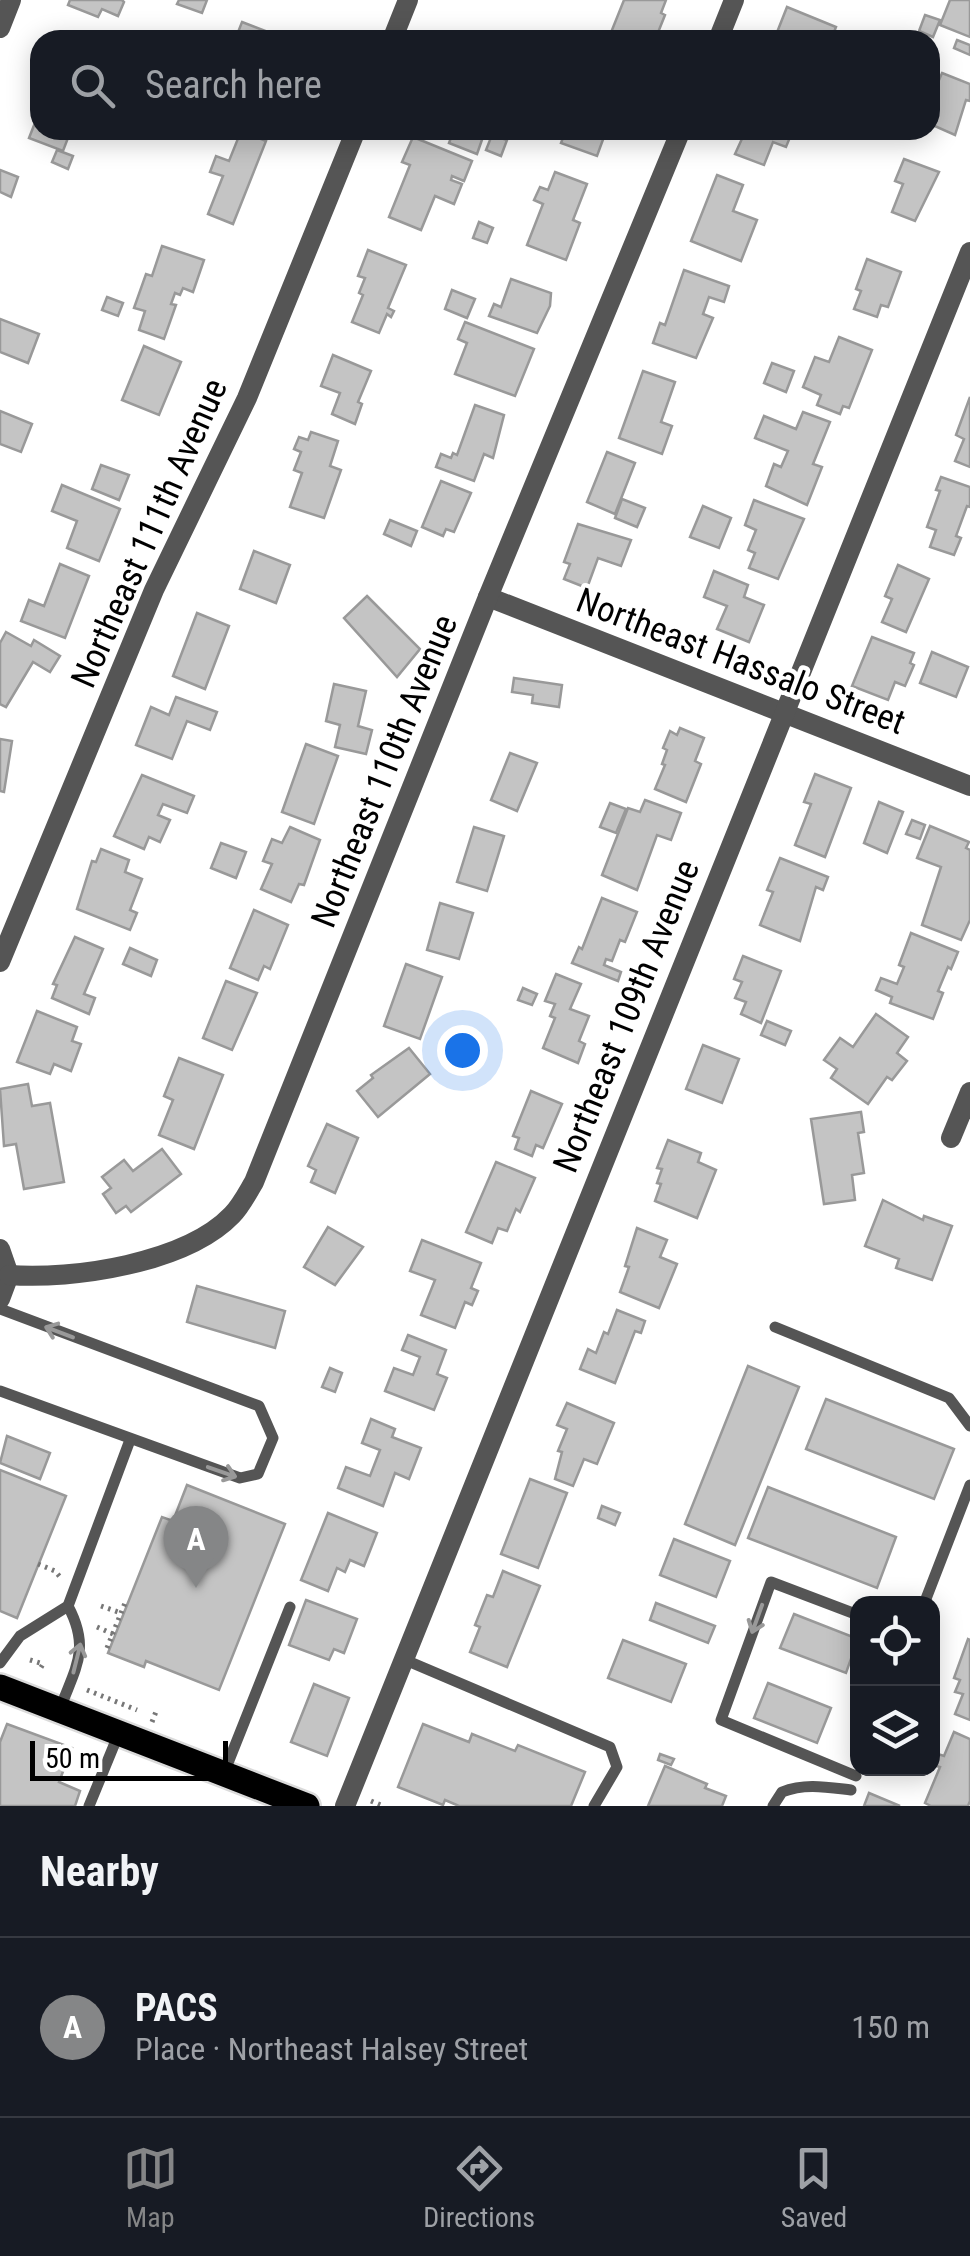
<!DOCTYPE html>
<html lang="en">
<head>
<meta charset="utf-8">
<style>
	:root { --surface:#171b24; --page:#242831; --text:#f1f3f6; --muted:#9ea1a6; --line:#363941; --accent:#858687 }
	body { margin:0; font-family:"Roboto Condensed",sans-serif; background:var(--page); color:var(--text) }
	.controls { position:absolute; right:30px; bottom:30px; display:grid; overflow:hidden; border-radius:20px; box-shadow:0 5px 25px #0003 }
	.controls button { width:90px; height:90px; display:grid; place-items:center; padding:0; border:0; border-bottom:2px solid var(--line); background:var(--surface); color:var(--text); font:50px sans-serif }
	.scale { position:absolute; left:30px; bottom:25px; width:198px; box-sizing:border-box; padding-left:10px; border:5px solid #000; border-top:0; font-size:28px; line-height:35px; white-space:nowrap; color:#000; -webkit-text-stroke:8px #fff; paint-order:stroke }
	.you { position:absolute; left:462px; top:1050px; width:35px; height:35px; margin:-25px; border:8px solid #fff; border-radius:50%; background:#1a73e8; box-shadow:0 0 0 15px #1a73e833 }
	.badge { display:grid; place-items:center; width:65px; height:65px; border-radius:50%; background:var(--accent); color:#fff; font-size:32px; font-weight:700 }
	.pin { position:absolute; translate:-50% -82px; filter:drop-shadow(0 2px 5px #0008) }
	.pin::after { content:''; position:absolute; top:52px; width:35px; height:30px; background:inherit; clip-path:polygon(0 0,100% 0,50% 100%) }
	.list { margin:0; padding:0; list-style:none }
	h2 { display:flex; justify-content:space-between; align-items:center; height:130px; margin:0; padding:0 40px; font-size:42px }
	h2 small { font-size:32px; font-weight:400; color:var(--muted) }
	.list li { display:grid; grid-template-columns:65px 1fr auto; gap:30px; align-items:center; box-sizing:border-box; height:180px; padding:0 40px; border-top:2px solid var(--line) }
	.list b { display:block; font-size:38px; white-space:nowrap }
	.list p { margin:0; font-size:32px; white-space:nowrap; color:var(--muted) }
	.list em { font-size:32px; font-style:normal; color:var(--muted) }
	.icon { flex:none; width:55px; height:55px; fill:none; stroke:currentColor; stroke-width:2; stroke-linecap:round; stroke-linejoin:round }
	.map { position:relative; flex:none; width:970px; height:1806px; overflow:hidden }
	.search { position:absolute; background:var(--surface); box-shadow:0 5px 25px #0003; left:30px; right:30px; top:30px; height:110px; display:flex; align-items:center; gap:25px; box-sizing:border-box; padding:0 35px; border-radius:30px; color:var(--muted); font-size:38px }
	.sheet { height:310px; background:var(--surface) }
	nav { display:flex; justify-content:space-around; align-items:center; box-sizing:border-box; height:140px; border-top:2px solid var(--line); background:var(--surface); font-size:28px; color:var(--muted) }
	nav a { display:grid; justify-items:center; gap:5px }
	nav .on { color:var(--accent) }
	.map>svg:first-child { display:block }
	.building { fill:#c4c4c4; stroke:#999; stroke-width:2.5 }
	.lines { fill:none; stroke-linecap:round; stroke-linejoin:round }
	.primary-casing { stroke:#dbdbdb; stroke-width:30 }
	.path { stroke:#777; stroke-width:5; stroke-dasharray:2.5 5; stroke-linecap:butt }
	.lane { stroke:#555; stroke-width:11 }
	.street { stroke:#555; stroke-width:20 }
	.primary { stroke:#000; stroke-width:25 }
	.oneway { stroke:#999 }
	.labels { text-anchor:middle; stroke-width:9; stroke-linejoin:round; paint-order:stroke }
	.street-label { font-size:35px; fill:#000; stroke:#fff }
</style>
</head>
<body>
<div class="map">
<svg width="970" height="1806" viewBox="0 0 970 1806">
	<rect width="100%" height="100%" fill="#fff"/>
	<g class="building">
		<polygon points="70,0 122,0 124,2 118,16 102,9 98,17 68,5"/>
		<polygon points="179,0 207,0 202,13 177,4"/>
		<polygon points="624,0 666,0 661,13 665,15 655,40 608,40"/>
		<polygon points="950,0 970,0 970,37 940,25"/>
		<polygon points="787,7 836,27 831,40 813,35 810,40 774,40"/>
		<polygon points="925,15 940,20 933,37 919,31"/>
		<polygon points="242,22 281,37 280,40 235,40"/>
		<polygon points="957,40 970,45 970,55 954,48"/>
		<polygon points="942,73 970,84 970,101 966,100 955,135 930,124 930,101"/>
		<polygon points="40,110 40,130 71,130 63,151 29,138"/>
		<polygon points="454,130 473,130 484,134 477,154 449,143"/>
		<polygon points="566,130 614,130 612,137 605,134 597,156 561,143"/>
		<polygon points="746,130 793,130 786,147 773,142 764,165 735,154"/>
		<polygon points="241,131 266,141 233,224 208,214 223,176 210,172 216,156 229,161"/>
		<polygon points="492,135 507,140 501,156 486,150"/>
		<polygon points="413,137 472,161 464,181 452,176 451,180 462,184 454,204 435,196 421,230 389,217 410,165 402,162"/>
		<polygon points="57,150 73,156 68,169 52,162"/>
		<polygon points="904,159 939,172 915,221 892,212 903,184 895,181"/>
		<polygon points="0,170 18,177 11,197 0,192"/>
		<polygon points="555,172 587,184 573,220 580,223 566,260 527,245 543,204 534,200 540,187 548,190"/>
		<polygon points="717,175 743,185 733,211 757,220 741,261 691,241"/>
		<polygon points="479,222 493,228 487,243 473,238"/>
		<polygon points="162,246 204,260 193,292 183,288 180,295 175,293 171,304 176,305 164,339 139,330 145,311 134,308 146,274 152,276"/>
		<polygon points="368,250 406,265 388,308 394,311 391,317 387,314 379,333 352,322 363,295 359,293 365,278 358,276"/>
		<polygon points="867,259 901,272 888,307 881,305 877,317 854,309 861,291 856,289"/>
		<polygon points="684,270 729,286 724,302 709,297 703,314 713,318 696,358 653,343 660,323 665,325"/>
		<polygon points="511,279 551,293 550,306 537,333 489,316 494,304 501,307"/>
		<polygon points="452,290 475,299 467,318 445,309"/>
		<polygon points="107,297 123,303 118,316 102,310"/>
		<polygon points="0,319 39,334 28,363 0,352"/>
		<polygon points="465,322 534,349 515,396 455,374 467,343 458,339"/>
		<polygon points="839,337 872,350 849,408 843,406 840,414 817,405 821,395 803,387 815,357 829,362"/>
		<polygon points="144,346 181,362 159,415 122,400"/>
		<polygon points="333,355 371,371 358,402 362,404 355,424 332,414 340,393 321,386"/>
		<polygon points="772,363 794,371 786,392 764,383"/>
		<polygon points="643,371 675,382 661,422 672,426 662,454 619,438"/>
		<polygon points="970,397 970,467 955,461 964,439 956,435"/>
		<polygon points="475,405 504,415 493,458 484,454 474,481 436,467 441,454 451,458 453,453 457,455"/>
		<polygon points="0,411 32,424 21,452 0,444"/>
		<polygon points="803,412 830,422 813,464 822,467 807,505 766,486 774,464 781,467 788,451 755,438 764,416 796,429"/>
		<polygon points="311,432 338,441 330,466 341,470 324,518 290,507 302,473 294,470 301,452 294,449 299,437 308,440"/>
		<polygon points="607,452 635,463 615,514 587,502"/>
		<polygon points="101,465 129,475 119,500 92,489"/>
		<polygon points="941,477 970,487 970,507 967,506 956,536 961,538 954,555 930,547 936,530 927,527 940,491 936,490"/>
		<polygon points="441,481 471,493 454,532 446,529 443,536 422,527"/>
		<polygon points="62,485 120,509 99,561 67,548 77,521 52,511"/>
		<polygon points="622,499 645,508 637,527 615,518"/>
		<polygon points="754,500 804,519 778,579 749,568 755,553 748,550 756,530 745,525"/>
		<polygon points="703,506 731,518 719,548 690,537"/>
		<polygon points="390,520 417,531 411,546 384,534"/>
		<polygon points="578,524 631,540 621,566 598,558 587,588 564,579 570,564 564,562"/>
		<polygon points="254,551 290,565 276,603 240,589"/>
		<polygon points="60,564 89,576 65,638 21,621 29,600 44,606"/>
		<polygon points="898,565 929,579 906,632 882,622 892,599 885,596"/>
		<polygon points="714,571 748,585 744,597 764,605 749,642 717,629 727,606 704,597"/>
		<polygon points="367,596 420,649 397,677 344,618"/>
		<polygon points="197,613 229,626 205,689 173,676"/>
		<polygon points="6,632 31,646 34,640 60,656 50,672 33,662 6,707 0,704 0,643"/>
		<polygon points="872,637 914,653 910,663 914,665 905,686 895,682 888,700 852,686"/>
		<polygon points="932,652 968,667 956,697 920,683"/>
		<polygon points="514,678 562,685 559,707 532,703 533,695 512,692"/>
		<polygon points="334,684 366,691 358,726 372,730 366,754 335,747 340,725 326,721"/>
		<polygon points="176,697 217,712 210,730 187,721 172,759 136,745 151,707 169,715"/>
		<polygon points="680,728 704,738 695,761 701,764 686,802 655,789 665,765 662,764 667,750 663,748 670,731 677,735"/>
		<polygon points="0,739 12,741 4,792 0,791"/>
		<polygon points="306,744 338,756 314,824 282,812"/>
		<polygon points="510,753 537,763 517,811 491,800"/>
		<polygon points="815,774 851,788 825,857 795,845 811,804 804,802"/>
		<polygon points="142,775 194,796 187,813 163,804 158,815 170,820 160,842 149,837 144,849 114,836"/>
		<polygon points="645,800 681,813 671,840 657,835 637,890 602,875 628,808 640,812"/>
		<polygon points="879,802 903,812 887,853 864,843"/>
		<polygon points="610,803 626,809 616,833 600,827"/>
		<polygon points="912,820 925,825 920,839 906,834"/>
		<polygon points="930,826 969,842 966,848 970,850 970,920 961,940 922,925 941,867 917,858"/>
		<polygon points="290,827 320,840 304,885 299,884 291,902 261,889 272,864 263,861 272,839 282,843"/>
		<polygon points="474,827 504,836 487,891 457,882"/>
		<polygon points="221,843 246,852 236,878 211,868"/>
		<polygon points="101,849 129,860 125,872 142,879 130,910 137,913 130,930 77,909 92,861 96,862"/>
		<polygon points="780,858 828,877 823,890 816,887 800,941 760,925 773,892 767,890"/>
		<polygon points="602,898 637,912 625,942 620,940 612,961 606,959 604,965 621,972 618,981 572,963 579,947 582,949"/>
		<polygon points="440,903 473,913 459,959 427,950"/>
		<polygon points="254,910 288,925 270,969 264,966 258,980 230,968"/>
		<polygon points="911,933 958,952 951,969 948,967 938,991 943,993 933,1019 890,1003 892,997 876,990 881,978 897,984 904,967 899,965"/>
		<polygon points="75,937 103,949 84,994 95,998 89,1014 52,998 57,985 53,984"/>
		<polygon points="130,948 157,960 151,976 123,964"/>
		<polygon points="743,956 781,971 761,1023 741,1014 746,1002 735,998 742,982 734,979"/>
		<polygon points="406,964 442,977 420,1039 384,1026"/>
		<polygon points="556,974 581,984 570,1009 589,1016 579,1041 585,1044 578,1063 543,1048 555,1018 550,1016 555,1004 545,1001"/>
		<polygon points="226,981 257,993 232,1050 203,1038"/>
		<polygon points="523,988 537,994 532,1005 518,1000"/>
		<polygon points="37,1011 77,1027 72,1041 81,1044 71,1071 54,1064 50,1074 17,1062"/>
		<polygon points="876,1014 908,1037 897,1053 907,1061 892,1080 887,1077 868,1104 831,1078 837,1069 824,1060 840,1038 853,1047"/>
		<polygon points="767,1021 791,1031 785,1045 761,1035"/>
		<polygon points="703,1045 739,1059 722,1103 686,1089"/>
		<polygon points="409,1048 430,1074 378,1117 357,1091 373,1078 371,1075"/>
		<polygon points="179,1058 223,1075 194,1149 159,1135 173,1100 164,1096"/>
		<polygon points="28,1084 32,1106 50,1103 64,1182 24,1189 16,1144 4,1146 0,1089"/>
		<polygon points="531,1091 562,1104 543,1148 536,1145 532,1156 515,1149 519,1138 513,1136"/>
		<polygon points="861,1112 864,1132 858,1133 864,1173 852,1175 855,1200 824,1204 811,1119"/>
		<polygon points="327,1124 358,1138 335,1193 311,1182 316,1170 308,1166"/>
		<polygon points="668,1140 701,1153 698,1162 716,1170 697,1218 655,1201 661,1184 657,1183 662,1169 657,1168"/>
		<polygon points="162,1149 181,1174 131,1212 126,1206 116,1213 103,1194 111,1188 102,1177 124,1160 133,1171"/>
		<polygon points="496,1162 535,1178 520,1212 516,1209 507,1231 498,1228 492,1243 466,1232"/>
		<polygon points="883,1200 923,1220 924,1216 952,1226 932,1280 896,1268 899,1259 865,1246"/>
		<polygon points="328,1227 363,1247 335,1285 304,1267"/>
		<polygon points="637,1228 667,1240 660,1257 677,1264 659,1308 620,1292 629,1267 625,1266"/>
		<polygon points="422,1240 481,1263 471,1288 478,1291 472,1305 465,1302 455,1328 421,1315 435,1280 410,1271"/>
		<polygon points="197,1286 285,1311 275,1348 187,1322"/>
		<polygon points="617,1310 645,1321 641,1333 635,1331 615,1383 580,1369 588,1349 596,1353 604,1332 608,1334"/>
		<polygon points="408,1335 446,1350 437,1374 447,1378 434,1410 385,1391 394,1368 413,1375 420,1357 402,1350"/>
		<polygon points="748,1366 799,1387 735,1545 685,1524"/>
		<polygon points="330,1368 342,1373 335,1392 322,1387"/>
		<polygon points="826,1399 954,1449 934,1499 806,1449"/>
		<polygon points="567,1403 614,1423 597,1464 584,1459 573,1486 555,1479 562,1452 558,1451 567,1429 557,1425"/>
		<polygon points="371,1419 395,1429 392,1437 421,1448 409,1479 395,1473 383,1506 338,1488 346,1467 370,1476 380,1450 362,1443"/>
		<polygon points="7,1436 50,1453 40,1479 0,1463"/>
		<polygon points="0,1470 66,1496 17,1618 0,1611"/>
		<polygon points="530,1479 567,1493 538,1568 501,1554"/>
		<polygon points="187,1485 285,1524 219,1690 146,1661 144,1667 108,1653 162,1517 173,1521"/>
		<polygon points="768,1487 896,1537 877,1588 748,1538"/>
		<polygon points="602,1506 620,1513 615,1525 598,1518"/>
		<polygon points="328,1513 377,1533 364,1566 350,1560 345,1572 337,1568 328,1591 301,1580"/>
		<polygon points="674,1539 730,1561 716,1597 660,1575"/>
		<polygon points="503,1571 540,1586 507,1667 470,1652 480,1627 475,1625 487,1595 493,1597"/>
		<polygon points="306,1600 357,1619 344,1653 334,1649 329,1660 289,1645"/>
		<polygon points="656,1603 715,1626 708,1643 650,1620"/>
		<polygon points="794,1614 858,1639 846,1673 780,1648"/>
		<polygon points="968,1639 970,1640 970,1720 955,1714 963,1694 955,1692 960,1680 954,1678"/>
		<polygon points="623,1640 686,1664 671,1702 608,1678"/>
		<polygon points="768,1683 831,1708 817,1743 754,1718"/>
		<polygon points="314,1684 349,1698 327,1756 291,1742"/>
		<polygon points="7,1724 72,1748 59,1782 80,1791 75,1806 0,1806 0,1742"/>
		<polygon points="423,1724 469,1742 472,1734 515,1751 518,1745 585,1772 571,1806 459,1806 445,1800 443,1805 398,1787"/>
		<polygon points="954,1732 970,1739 970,1801 968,1806 931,1806 925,1803 940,1767 933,1765 938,1754 944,1756"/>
		<polygon points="660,1754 674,1759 671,1765 658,1760"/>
		<polygon points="665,1766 707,1784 705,1788 726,1796 722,1806 648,1806"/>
		<polygon points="869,1793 900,1806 864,1806"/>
	</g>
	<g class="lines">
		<g class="primary-casing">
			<polyline id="primary" points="0,1687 307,1806"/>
		</g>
		<g class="path">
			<polyline points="38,1564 55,1571 61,1578"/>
			<polyline points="101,1606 121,1613"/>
			<polyline points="97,1627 113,1634"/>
			<polyline points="107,1648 125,1603"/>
			<polyline points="30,1660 43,1664 40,1669"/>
			<polyline points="87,1690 137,1710"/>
			<polyline points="152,1722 157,1709"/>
			<polyline points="371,1801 383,1806"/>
		</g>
		<g class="lane">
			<polyline points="0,1309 259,1406 273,1438 258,1474 240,1478 0,1391"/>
			<polyline points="775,1327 949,1398 970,1426"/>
			<polyline points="924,1604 970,1485"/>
			<polyline points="403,1659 610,1747 617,1767 594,1806"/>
			<polyline points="0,1663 20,1636 68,1606 130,1440"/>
			<path d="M60,1709C75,1668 91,1649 68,1606"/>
			<polyline points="224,1773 290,1607"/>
			<polyline points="856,1776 721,1720 771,1582 858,1615"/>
			<polyline points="89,1806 119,1733"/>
			<path d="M773,1806L782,1792C805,1783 826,1787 851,1790"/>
		</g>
		<g class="street">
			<polyline points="0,28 11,0"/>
			<polyline points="392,40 408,0"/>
			<polyline points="718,40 734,0"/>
			<polyline points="488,597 970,786"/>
			<polyline points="0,962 154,590 247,398 356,130"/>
			<polyline points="951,1138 970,1092"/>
			<polyline points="0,1249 9,1275 0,1299"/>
			<path d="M9,1275C73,1280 186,1263 232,1215C241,1206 248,1192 254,1182L488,597L681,130"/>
			<polyline points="345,1806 970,252"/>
		</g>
		<use href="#primary" class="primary"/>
	</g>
	<defs><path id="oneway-shaft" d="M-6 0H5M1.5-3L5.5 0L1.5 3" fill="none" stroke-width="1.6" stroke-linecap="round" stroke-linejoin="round" transform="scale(2.5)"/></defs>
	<g class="oneway">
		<use href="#oneway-shaft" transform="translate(59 1332) rotate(-159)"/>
		<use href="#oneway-shaft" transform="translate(222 1472) rotate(19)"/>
		<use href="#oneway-shaft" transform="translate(757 1619) rotate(110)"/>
		<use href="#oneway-shaft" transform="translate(77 1658) rotate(-76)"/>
	</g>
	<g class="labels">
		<g class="street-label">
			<text transform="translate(149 533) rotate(-66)" y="12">Northeast 111th Avenue</text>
			<text transform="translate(741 661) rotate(21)" y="12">Northeast Hassalo Street</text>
			<text transform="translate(384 771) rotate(-68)" y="12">Northeast 110th Avenue</text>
			<text transform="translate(626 1016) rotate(-68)" y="12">Northeast 109th Avenue</text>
		</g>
	</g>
</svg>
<div class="controls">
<button><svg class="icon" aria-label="locate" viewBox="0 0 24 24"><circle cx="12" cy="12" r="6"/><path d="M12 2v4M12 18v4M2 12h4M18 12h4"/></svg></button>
<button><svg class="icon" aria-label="layers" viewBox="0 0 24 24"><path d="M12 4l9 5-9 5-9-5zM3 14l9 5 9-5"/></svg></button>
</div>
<div class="scale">50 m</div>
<div class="you"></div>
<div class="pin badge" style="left:196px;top:1588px">A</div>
<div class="search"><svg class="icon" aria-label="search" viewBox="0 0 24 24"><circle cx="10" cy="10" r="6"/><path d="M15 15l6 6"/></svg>Search here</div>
</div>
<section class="sheet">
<h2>Nearby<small></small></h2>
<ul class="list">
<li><span class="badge">A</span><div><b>PACS</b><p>Place · Northeast Halsey Street</p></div><em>150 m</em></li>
</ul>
</section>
<nav>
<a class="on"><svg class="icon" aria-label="map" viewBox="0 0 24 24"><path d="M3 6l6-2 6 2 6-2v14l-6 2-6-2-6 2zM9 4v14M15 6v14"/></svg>Map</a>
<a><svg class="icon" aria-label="directions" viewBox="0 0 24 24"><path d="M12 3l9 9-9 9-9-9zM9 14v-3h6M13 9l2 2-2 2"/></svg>Directions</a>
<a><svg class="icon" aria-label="saved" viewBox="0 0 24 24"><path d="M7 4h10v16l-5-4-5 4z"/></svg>Saved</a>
</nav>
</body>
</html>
